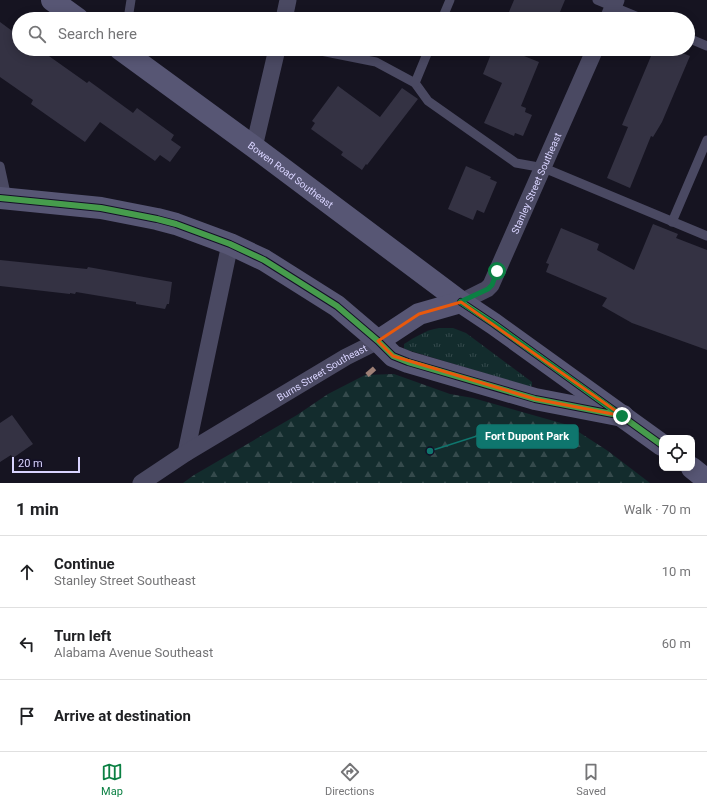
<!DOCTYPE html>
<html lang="en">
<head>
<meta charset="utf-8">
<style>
	:root { --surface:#fff; --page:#f2f2f2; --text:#202124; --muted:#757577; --line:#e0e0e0; --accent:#0b8043 }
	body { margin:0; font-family:Roboto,sans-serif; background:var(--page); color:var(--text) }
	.controls { position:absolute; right:12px; bottom:12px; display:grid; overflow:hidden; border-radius:8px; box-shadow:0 2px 10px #0003 }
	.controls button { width:36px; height:36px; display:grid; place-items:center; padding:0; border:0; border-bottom:1px solid var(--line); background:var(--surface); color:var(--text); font:20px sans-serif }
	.scale { position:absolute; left:12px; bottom:10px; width:68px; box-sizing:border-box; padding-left:4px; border:2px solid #d9d4ff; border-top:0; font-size:11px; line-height:14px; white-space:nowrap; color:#d9d4ff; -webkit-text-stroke:3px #130f26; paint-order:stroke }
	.stop { position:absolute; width:12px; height:12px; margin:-9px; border:3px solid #0b8043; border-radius:50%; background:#fff }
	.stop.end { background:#0b8043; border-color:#fff; box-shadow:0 1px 4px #0008 }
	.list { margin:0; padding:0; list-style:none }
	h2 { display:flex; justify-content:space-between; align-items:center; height:52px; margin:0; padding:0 16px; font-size:17px }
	h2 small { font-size:13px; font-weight:400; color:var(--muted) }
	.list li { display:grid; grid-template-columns:26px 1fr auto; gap:12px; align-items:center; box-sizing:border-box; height:72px; padding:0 16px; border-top:1px solid var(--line) }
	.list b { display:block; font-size:15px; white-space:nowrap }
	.list p { margin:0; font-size:13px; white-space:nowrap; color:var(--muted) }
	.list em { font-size:13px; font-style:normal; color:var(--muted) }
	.icon { flex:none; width:22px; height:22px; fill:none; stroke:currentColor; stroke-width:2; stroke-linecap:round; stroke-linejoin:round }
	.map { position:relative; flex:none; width:707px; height:483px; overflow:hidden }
	.search { position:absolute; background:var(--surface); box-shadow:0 2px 10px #0003; left:12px; right:12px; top:12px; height:44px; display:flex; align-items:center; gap:10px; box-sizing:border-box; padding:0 14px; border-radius:22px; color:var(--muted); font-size:15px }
	.sheet { height:268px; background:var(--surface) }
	nav { display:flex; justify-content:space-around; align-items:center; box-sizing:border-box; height:56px; border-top:1px solid var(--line); background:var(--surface); font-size:11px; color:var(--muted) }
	nav a { display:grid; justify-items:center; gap:2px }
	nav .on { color:var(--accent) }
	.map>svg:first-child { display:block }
	.grass { fill:url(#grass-tufts) }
	.forest { fill:url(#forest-firs) }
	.building { fill:#343243 }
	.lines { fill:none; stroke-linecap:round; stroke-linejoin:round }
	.lane { stroke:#4a4962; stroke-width:9 }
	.street { stroke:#4a4962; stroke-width:17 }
	.secondary { stroke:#575674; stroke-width:22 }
	.quiet { stroke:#9e8076; stroke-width:5; stroke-dasharray:10 5; stroke-linecap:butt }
	.cycleway-casing { stroke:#130f26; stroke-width:8 }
	.cycleway { stroke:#469c4c; stroke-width:6 }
	.route { stroke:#0b8043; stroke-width:5 }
	.marked { fill:none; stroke:#e8590c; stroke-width:3; stroke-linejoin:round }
	.labels { text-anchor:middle; stroke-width:4; stroke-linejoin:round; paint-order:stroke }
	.street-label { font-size:10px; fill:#d9d4ff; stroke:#130f26 }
	.leader { fill:none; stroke:#0f766e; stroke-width:1.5 }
	.callout-dot { fill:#0f766e; stroke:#130f26; stroke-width:1.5 }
	.callout { fill:#0f766e; stroke:#0f766e; stroke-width:1.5 }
	.callout-label { font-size:11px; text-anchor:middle; font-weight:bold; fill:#fff }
</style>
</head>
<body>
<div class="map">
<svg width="707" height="483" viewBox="0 0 707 483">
	<defs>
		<pattern id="grass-tufts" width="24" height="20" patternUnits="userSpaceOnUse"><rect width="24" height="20" fill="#132c2d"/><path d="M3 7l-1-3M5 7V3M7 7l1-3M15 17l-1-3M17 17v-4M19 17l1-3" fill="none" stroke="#354a4c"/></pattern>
		<pattern id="forest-firs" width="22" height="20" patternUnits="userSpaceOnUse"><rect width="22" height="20" fill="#132c2d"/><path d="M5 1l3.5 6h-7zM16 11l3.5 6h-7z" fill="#354a4c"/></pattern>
	</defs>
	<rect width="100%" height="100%" fill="#161421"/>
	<path class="grass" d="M439,328H453L466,333L532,382V386L531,387L404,349V344C415,337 426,330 439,328Z"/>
	<polygon class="forest" points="394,374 450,394 473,398 568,425 608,451 650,483 183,483 194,475 297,415 328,394 365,375"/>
	<g class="building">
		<polygon points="514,0 565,0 557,19 506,19"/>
		<polygon points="0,22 19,36 19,49 39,49 87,83 89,81 133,113 137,108 174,135 171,140 181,147 170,162 160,155 155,161 100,122 85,142 31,104 33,100 0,77"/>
		<polygon points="493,49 521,49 526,51 524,56 539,62 521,106 526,108 525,112 532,115 523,136 515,133 514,136 484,123 502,83 483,74"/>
		<polygon points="654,49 672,49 690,56 662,122 653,137 651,136 630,188 607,178 628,127 622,125"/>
		<polygon points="338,86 380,117 402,88 418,99 367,165 366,164 362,170 341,155 343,152 311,129 315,123 312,121"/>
		<polygon points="466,166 491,177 490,179 497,182 484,213 477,210 473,220 448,209"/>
		<polygon points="653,224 678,234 676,238 707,250 707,350 632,323 602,306 607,298 546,272 549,264 546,263 561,228 599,244 597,250 634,270"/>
		<polygon points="0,260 87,269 88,267 172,282 169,304 167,304 165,309 136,304 136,302 76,292 75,294 70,293 70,294 0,286"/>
		<polygon points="12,415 33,444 13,458 11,455 0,462 0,423"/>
	</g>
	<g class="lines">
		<g class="lane">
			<polyline points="597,0 643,19"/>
			<polyline points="128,19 131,0"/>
			<polyline points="442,19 450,0"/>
			<polyline points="688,38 707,46"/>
			<polyline points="311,49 376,62 415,83 428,101 516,163 544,168 707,236"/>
			<polyline points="415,83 429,49"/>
			<polyline points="0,166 7,198"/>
			<polyline points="672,222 707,140"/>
		</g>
		<g class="street">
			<polyline points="284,19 288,0"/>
			<polyline points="608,19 616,0"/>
			<polyline points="254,147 277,49"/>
			<path id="s1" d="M461,302L487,289L491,285L595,49"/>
			<polyline points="186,453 230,244"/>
			<path id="s2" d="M141,483L186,453L346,357L378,341"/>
		</g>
		<g class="secondary">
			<polyline points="52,0 78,19"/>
			<path id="s3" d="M120,49L254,147L461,302L494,324L662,445"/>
			<polyline points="0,198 101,208 157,219 176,224 230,244 264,260 337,306 378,341 393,356 408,362 535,399 623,416"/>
			<polyline points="378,341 419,314 461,302"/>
			<polyline points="692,468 707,480"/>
		</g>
		<polyline class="quiet" points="367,375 375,368"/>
		<g class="cycleway-casing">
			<g id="cycleway">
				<polyline points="0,198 101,208 157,219 176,224 230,244 264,260 337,306 378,341 393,356 408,362 535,399 623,416"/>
				<polyline points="461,302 494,324 662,445"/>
			</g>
		</g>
		<use href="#cycleway" class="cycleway"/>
	</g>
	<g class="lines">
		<polyline class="route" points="497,271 492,285 488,289 460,302 494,324 622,416"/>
	</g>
	<path class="marked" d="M461,302L623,416L535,399L393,356L378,341L419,314Z"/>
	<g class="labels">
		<g class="street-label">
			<text dy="4" stroke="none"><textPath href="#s3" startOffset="212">Bowen Road Southeast</textPath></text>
			<text dy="4" stroke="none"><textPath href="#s1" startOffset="146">Stanley Street Southeast</textPath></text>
			<text dy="4" stroke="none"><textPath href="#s2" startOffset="212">Burns Street Southeast</textPath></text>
		</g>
	</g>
	<path class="leader" d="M430 451L477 436"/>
	<circle class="callout-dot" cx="430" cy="451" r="4"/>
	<rect class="callout" x="477" y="425" width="101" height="23" rx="4"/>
	<g class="callout-label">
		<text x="527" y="440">Fort Dupont Park</text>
	</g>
</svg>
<div class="controls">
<button><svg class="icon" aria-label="locate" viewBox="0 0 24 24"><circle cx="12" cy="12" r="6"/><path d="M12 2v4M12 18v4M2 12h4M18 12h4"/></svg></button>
</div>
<div class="scale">20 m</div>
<div class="stop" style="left:497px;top:271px"></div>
<div class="stop end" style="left:622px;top:416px"></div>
<div class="search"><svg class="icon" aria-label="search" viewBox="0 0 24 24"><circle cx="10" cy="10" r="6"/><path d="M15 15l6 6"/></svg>Search here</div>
</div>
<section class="sheet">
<h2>1 min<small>Walk · 70 m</small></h2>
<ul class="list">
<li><svg class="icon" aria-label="ahead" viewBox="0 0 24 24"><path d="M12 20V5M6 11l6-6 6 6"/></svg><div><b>Continue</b><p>Stanley Street Southeast</p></div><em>10 m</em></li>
<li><svg class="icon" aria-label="left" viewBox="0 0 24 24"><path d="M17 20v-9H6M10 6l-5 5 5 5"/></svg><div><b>Turn left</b><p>Alabama Avenue Southeast</p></div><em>60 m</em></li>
<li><svg class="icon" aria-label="arrive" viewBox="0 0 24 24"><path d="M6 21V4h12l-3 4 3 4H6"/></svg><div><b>Arrive at destination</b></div></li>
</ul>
</section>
<nav>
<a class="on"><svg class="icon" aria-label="map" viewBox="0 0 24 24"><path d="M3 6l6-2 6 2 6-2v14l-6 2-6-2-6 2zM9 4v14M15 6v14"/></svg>Map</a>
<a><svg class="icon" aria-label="directions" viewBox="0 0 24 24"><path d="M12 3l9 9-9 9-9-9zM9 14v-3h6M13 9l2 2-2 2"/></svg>Directions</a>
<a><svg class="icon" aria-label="saved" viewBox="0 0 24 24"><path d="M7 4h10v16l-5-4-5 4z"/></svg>Saved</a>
</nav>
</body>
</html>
